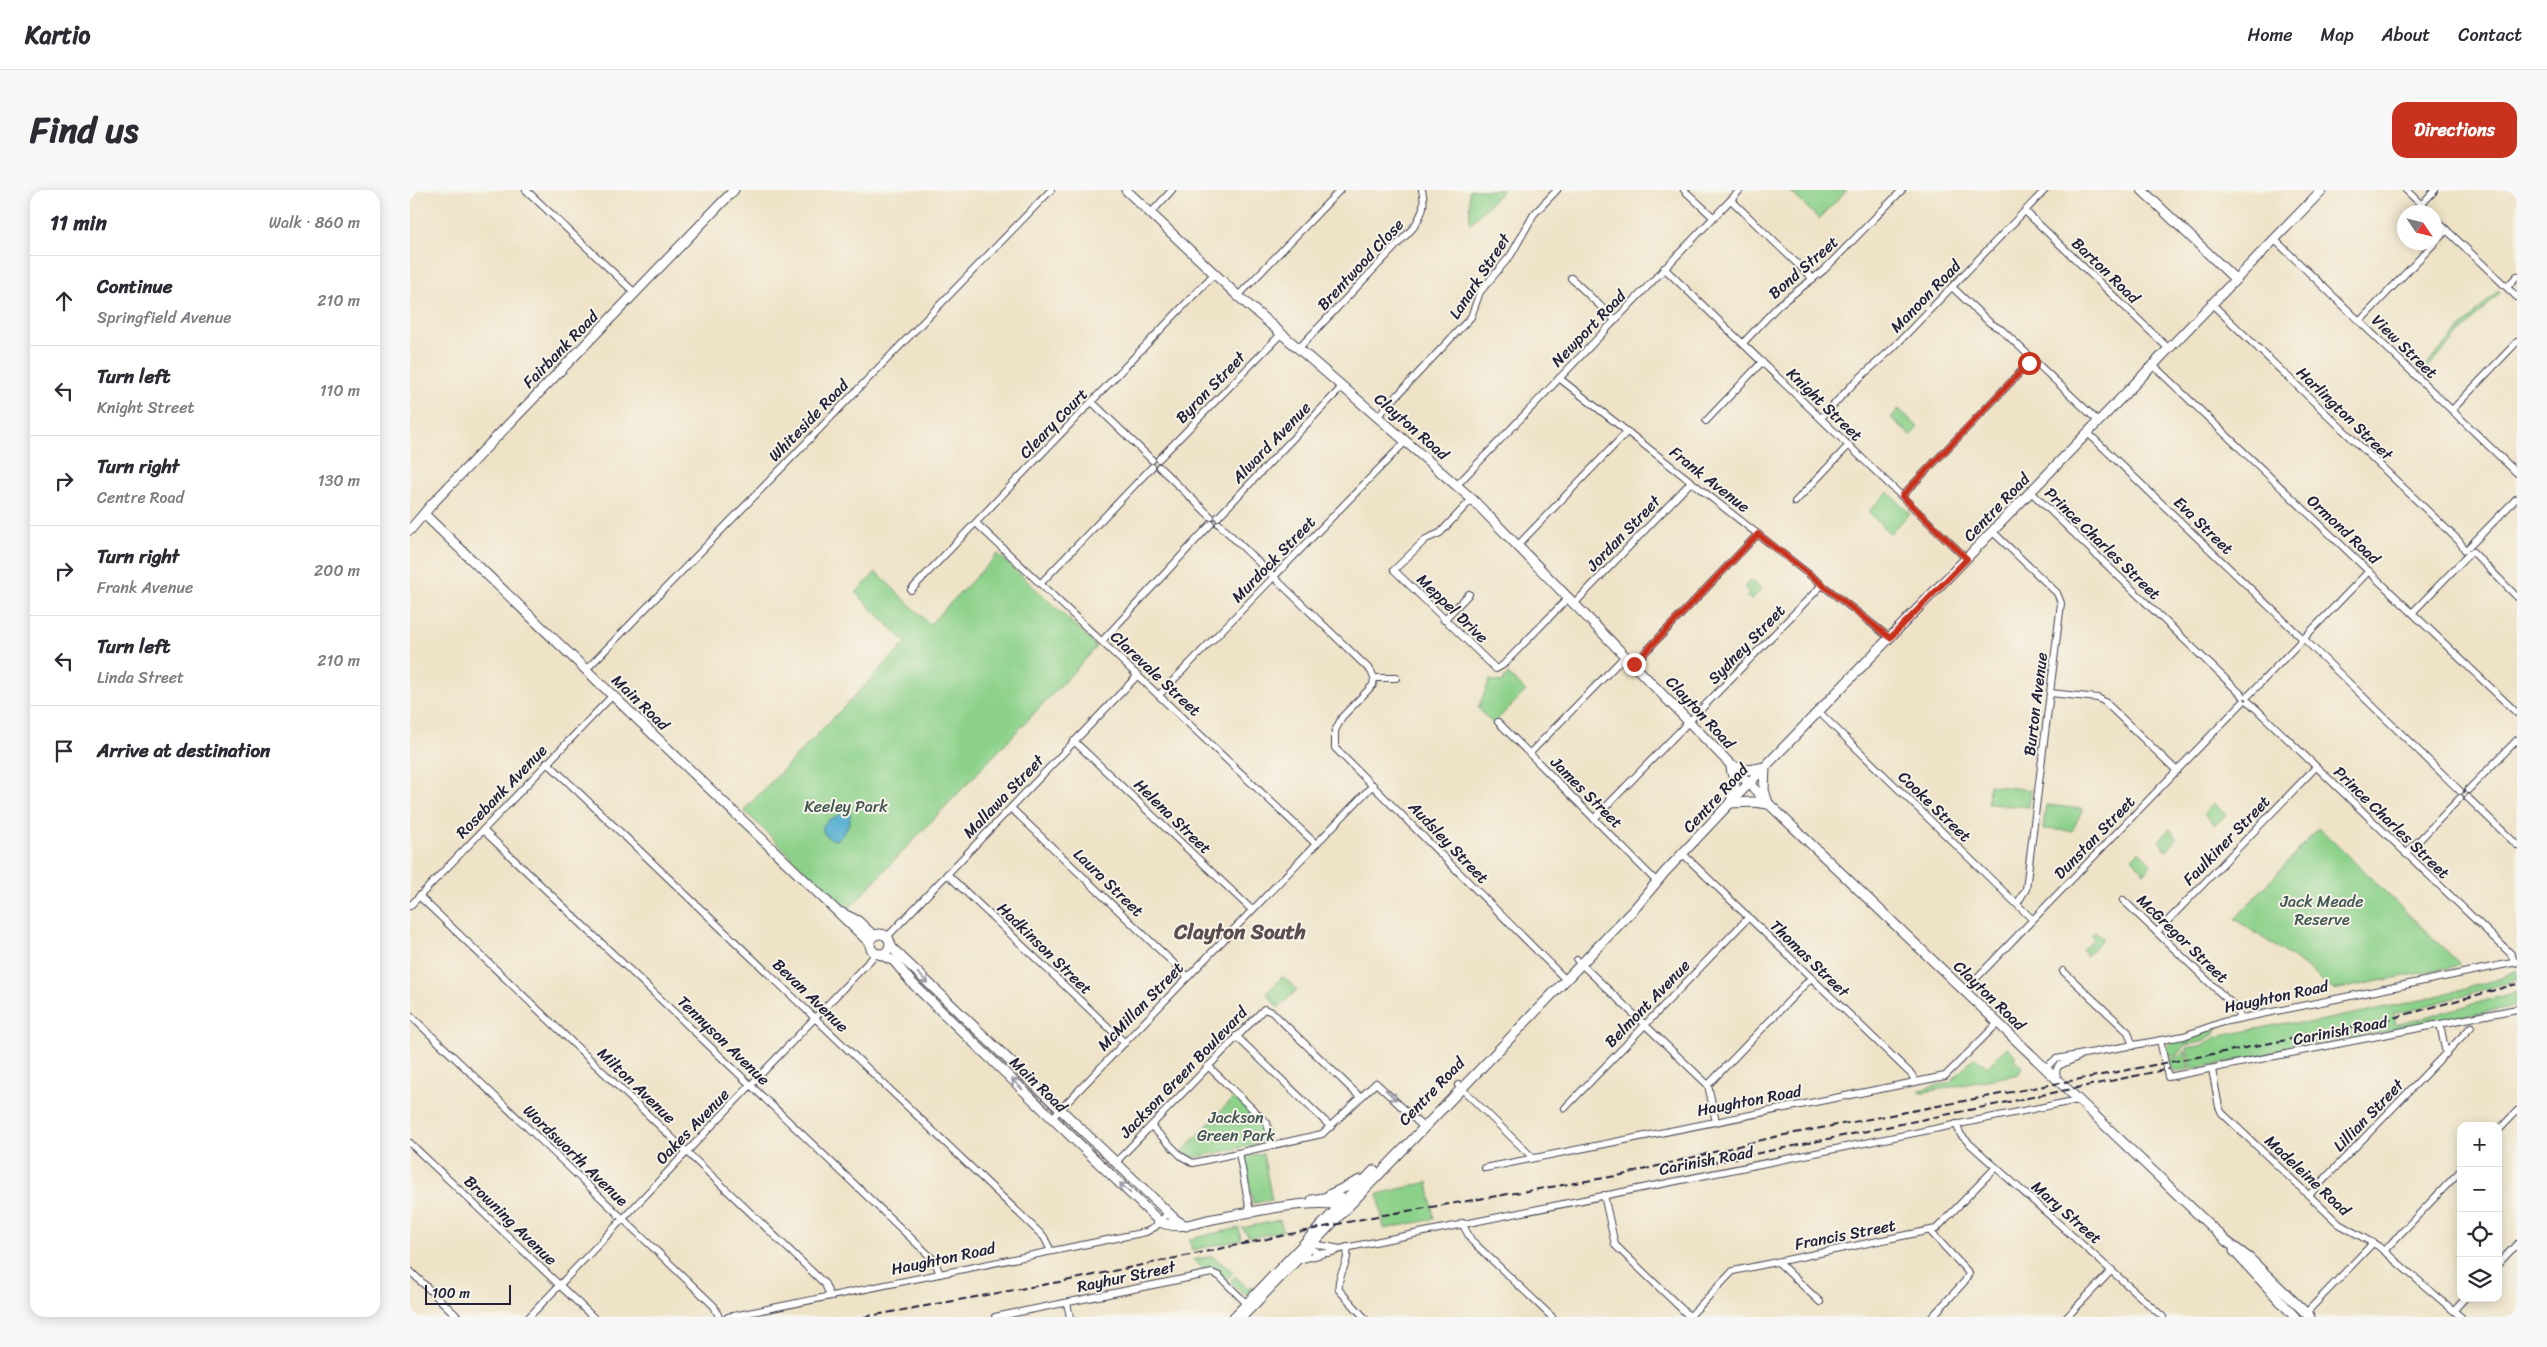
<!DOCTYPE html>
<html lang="en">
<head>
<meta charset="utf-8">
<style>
	:root { --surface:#fff; --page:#f7f7f7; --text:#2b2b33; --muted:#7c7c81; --line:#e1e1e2; --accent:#c8321e }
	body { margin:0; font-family:Sriracha,sans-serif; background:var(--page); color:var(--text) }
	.controls { position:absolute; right:15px; bottom:15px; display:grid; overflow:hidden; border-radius:10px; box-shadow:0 2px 12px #0003 }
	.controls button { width:45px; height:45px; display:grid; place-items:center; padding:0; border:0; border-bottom:1px solid var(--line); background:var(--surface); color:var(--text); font:25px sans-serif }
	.compass { position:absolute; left:1987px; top:15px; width:45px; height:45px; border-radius:50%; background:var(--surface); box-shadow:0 2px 12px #0003; rotate:125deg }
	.scale { position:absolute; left:15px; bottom:12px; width:86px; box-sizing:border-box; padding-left:5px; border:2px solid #22223b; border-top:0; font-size:14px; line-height:18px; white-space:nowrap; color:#22223b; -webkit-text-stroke:4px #f7f3e8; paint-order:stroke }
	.stop { position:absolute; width:15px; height:15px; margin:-11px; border:4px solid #c8321e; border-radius:50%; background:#fff }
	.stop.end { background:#c8321e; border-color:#fff; box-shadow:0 1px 5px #0008 }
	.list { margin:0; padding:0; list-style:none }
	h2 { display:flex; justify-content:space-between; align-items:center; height:65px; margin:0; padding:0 20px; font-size:21px }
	h2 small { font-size:16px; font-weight:400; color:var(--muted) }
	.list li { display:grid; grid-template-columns:32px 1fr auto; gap:15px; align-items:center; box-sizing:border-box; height:90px; padding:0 20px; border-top:1px solid var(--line) }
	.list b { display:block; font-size:19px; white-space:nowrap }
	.list p { margin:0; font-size:16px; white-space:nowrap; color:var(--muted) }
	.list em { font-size:16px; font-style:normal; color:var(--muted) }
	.icon { flex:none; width:28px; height:28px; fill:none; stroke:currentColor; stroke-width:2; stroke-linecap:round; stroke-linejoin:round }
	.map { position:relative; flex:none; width:2107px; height:1127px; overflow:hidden; border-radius:15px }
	header { display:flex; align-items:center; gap:30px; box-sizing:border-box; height:70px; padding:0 25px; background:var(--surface); border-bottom:1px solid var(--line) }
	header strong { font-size:24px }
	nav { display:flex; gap:28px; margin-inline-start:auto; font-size:18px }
	.intro { display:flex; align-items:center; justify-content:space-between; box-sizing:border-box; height:120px; padding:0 30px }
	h1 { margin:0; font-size:35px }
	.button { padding:12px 22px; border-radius:15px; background:var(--accent); color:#fff; font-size:18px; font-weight:700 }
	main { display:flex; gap:30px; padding:0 30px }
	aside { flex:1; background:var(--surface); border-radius:15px; box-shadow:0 2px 12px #0003 }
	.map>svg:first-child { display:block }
	.green { fill:#8cd18a; stroke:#577a62 }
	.water { fill:#54afd2; stroke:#3b6886 }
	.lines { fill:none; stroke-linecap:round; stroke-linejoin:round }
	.minor-casing { stroke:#413f50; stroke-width:8 }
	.major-casing { stroke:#413f50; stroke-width:11 }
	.minor { stroke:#fff; stroke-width:6 }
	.major { stroke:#fff; stroke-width:9 }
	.rail { stroke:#22223b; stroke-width:2; stroke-dasharray:8 4; stroke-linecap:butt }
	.oneway { stroke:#9c9ca7 }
	.route { stroke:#c8321e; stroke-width:6 }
	.labels { text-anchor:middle; stroke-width:4; stroke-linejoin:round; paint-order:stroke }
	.street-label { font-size:16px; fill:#22223b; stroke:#f7f3e8 }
	.park-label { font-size:16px; fill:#425753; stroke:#f7f3e8 }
	.district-label { font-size:21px; font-weight:bold; fill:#5a4e50; stroke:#f7f3e8 }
</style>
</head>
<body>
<header>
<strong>Kartio</strong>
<nav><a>Home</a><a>Map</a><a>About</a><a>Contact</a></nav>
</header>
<div class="intro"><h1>Find us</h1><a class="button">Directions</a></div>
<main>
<aside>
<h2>11 min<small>Walk · 860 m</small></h2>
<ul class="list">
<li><svg class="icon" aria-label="ahead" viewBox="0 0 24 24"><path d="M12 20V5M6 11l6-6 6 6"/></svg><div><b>Continue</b><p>Springfield Avenue</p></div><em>210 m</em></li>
<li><svg class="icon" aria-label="left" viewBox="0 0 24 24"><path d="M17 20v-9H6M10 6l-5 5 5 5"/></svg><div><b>Turn left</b><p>Knight Street</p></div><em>110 m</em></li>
<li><svg class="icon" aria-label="right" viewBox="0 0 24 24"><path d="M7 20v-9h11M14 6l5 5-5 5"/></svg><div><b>Turn right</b><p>Centre Road</p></div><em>130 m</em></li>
<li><svg class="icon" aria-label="right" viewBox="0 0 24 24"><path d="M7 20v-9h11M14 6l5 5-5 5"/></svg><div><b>Turn right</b><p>Frank Avenue</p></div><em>200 m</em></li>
<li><svg class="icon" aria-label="left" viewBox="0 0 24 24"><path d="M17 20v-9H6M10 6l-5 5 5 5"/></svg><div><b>Turn left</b><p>Linda Street</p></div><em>210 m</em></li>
<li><svg class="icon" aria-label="arrive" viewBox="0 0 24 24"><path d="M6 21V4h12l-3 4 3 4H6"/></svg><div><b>Arrive at destination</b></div></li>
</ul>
</aside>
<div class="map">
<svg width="2107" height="1127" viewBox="0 0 2107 1127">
	<rect width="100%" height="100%" fill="#f7f3e8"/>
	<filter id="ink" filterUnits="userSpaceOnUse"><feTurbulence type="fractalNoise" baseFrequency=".02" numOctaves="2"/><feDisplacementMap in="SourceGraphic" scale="10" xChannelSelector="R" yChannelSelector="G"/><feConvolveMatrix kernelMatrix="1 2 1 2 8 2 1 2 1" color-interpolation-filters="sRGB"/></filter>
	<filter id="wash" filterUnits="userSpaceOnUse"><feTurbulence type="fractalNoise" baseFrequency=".0096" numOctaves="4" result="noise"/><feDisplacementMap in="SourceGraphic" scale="20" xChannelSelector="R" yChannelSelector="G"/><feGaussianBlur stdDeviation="1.12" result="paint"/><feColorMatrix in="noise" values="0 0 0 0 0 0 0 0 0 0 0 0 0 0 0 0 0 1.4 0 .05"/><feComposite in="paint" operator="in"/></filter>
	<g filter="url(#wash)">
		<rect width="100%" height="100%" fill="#eee3c7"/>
		<g class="green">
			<polygon points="1059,0 1093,0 1060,34"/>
			<polygon points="1379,0 1437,0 1409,29"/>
			<polygon points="2088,100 2090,102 2012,183 2010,181"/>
			<polygon points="1489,219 1508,237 1501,246 1481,228"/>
			<polygon points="1478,302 1500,323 1480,344 1458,322"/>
			<polygon points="588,364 681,450 686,458 440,717 427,712 334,620 496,453 446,403 466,382 520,434"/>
			<polygon points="1340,390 1352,399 1341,410 1336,406 1339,403 1334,398"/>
			<polygon points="1098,484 1116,501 1083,534 1068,518 1080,490 1092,492"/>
			<polygon points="1579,595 1621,600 1619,617 1578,614"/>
			<polygon points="1804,613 1816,625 1805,635 1794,624"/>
			<polygon points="1636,615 1673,619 1662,641 1633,639"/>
			<polygon points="1909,638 2051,775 1923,800 1899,779 1825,729"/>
			<polygon points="1760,639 1767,648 1757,661 1749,651"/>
			<polygon points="1729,661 1742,674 1734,683 1722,668"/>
			<polygon points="1685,741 1693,748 1677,766 1672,760 1684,749 1681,745"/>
			<polygon points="2104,781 2107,781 2107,790 1995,822 1984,823 1986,835 2107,802 2107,816 1781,879 1777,858 1793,855 1806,847 1876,833 1899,833 2016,809 2089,789"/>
			<polygon points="873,786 887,800 868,818 857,803"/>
			<polygon points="1809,836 1804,844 1792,852 1775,855 1767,865 1757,867 1756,858 1761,852 1786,847"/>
			<polygon points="1597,857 1606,866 1604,869 1612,877 1609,884 1510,903 1510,900 1540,892 1565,867 1577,877"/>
			<polygon points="1775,860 1779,879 1765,881 1760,878 1758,870 1770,866"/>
			<polygon points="825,906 853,933 857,941 857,948 853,953 782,968 772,962"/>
			<polygon points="853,963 862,1010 843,1013 835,967"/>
			<polygon points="1018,992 1024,1029 974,1039 968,1004"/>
			<polygon points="870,1030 873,1041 840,1048 832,1038"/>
			<polygon points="829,1038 831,1050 782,1060 779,1049"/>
			<polygon points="802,1066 823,1082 817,1089 804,1080 795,1080 783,1070"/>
			<polygon points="825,1086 838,1098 841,1095 844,1098 837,1105 832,1103 820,1092"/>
		</g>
		<path class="water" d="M436,615C447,623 435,646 426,650C418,649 412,645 413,636L418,630L429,625L432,617Z"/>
	</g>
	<g filter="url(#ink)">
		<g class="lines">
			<g class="minor-casing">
				<g id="minor">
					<polyline points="116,0 225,103"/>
					<polyline points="1274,0 1303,27"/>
					<polyline points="1996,0 2019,22"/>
					<polyline points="1321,10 1403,89"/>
					<polyline points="2011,15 2025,0"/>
					<polyline points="1615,21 1759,159"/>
					<polyline points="740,24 762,0"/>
					<polyline points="2024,28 2107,107"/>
					<polyline points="1864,49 2107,283"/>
					<polyline points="1254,78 1557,369"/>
					<polyline points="1161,88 1205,130"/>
					<polyline points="1542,97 1580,133 1592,140 1689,232"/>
					<polyline points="2097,97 2107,86"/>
					<polyline points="828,106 930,0"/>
					<polyline points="1802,114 2049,351 2055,360"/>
					<polyline points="1950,131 2037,40"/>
					<polyline points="1333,153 1369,115 1414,80 1492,0"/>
					<path d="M888,159L1003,38C1012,25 1016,15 1012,0"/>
					<polyline points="1743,175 2107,523"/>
					<polyline points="1149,188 1480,448"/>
					<polyline points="682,212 742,270"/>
					<polyline points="2042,220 2107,152"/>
					<polyline points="967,227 1061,127 1070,102 1101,65 1124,24 1147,0"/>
					<polyline points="1411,228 1444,193 1483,158 1635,0"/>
					<polyline points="1296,231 1352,172"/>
					<polyline points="1678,243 1891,447"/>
					<polyline points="749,269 871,144"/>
					<polyline points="749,277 801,327"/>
					<polyline points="1047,295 1330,0"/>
					<polyline points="1621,302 1833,506"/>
					<polyline points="1492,306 1623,169"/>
					<polyline points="1062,309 1030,343 1016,349 984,380 1086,479 1093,475 1159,407"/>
					<polyline points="1385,312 1439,255"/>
					<polyline points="808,327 932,197"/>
					<polyline points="566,333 906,654"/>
					<polyline points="809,334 961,481 964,488 963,495 932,527 925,541 925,558 1156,790"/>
					<polyline points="1583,342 1647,403 1651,413 1616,699 1607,714"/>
					<polyline points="1108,355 1217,242"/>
					<polyline points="2059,357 2107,308"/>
					<polyline points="2063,362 2107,407"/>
					<polyline points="631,393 742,277"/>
					<polyline points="501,400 804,84"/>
					<polyline points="1165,413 1281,292"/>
					<polyline points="2003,422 2059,364"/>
					<polyline points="1034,430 1059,404"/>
					<polyline points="1895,447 1959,381"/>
					<polyline points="692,451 801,334"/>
					<polyline points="1896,451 2050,601"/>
					<polyline points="1224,474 1348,344"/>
					<polyline points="176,480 641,0"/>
					<polyline points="964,488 986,488"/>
					<polyline points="1640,503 1688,508 1695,512 1767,581"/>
					<polyline points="749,505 996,251"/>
					<polyline points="1838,506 1891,451"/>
					<polyline points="1839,512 2101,764 2105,773"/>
					<polyline points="1409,522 1622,729"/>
					<polyline points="1088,532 1246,691"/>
					<polyline points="664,551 842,720"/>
					<polyline points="1120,563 1216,465"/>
					<polyline points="137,572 634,1047 641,1061"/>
					<polyline points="2058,600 2107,550"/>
					<polyline points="2058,608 2107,655"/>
					<polyline points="601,618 778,787"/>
					<polyline points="1184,629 1412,395"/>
					<polyline points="73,640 524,1070 530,1084"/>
					<polyline points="1273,664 1502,885 1505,892"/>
					<polyline points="1996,664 2050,608"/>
					<polyline points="537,684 715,853"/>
					<polyline points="9,706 415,1094 420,1106"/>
					<polyline points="1713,710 1824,816 1831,828"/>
					<polyline points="0,716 202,506"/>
					<polyline points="1747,742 1906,577"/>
					<polyline points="477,747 728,485"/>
					<polyline points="1167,770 1298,895 1306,932"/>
					<polyline points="1653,781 1718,842 1723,856"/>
					<polyline points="1554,801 1833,512"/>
					<polyline points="0,825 304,1116 309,1127"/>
					<polyline points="2030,834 2036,864"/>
					<polyline points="826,846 921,937"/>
					<polyline points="1750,850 1758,887 2107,819"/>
					<polyline points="798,876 857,933 862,956"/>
					<polyline points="1635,878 1646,869 1774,846 1813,832 2107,772"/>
					<polyline points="1802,879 1809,917 1812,923 1929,1034 1968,1056 2051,1127"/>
					<polyline points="1648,891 1646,882 1648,876 1668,867"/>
					<polyline points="1048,895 1123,968"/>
					<polyline points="1298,895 1401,788"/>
					<polyline points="1155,918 1338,728"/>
					<polyline points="642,928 963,595"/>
					<polyline points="1546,934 1551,945 1561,955 1753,1127"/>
					<polyline points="741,936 771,966 783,973 912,944 966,893 1010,934"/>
					<polyline points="2088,941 2107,921"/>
					<polyline points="0,953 183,1127"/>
					<polyline points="829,963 840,1022"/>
					<polyline points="706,972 854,819 862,822 950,907"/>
					<polyline points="1075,978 1535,886 1588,833"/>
					<polyline points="1194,1005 1205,1055 1278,1125"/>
					<polyline points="1899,1005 2061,837"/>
					<polyline points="1052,1033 1061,1050 1142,1127"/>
					<polyline points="1520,1041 1559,1083 1555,1091 1522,1127"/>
					<polyline points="903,1051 909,1055 930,1059"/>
					<path d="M897,1053C906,1066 917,1065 930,1059L1668,910"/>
					<path d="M937,1057C940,1075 926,1085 929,1100L954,1127"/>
					<polyline points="1974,1061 2051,980"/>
					<polyline points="888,1070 912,1064"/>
					<polyline points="1368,1072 1410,1112"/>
					<polyline points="2088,1074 2107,1054"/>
					<polyline points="0,1081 48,1127"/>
					<polyline points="657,1113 660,1127"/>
					<polyline points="2044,1120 2055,1108"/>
					<polyline points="1896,1123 1963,1053"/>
					<polyline points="1282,1124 1323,1081 1526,1039 1586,977"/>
					<polyline points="119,1127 466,764"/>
					<polyline points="318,1127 736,1042 745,1037 759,1022"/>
					<polyline points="585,1127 802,1083 809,1086 839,1116"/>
					<polyline points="1657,1127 1702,1080"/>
				</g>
			</g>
			<g class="major-casing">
				<g id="major">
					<polyline points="716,0 828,106 1062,309 1359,614 1816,1051 1839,1068 1900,1127"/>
					<polyline points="1732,0 1825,89"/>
					<polyline points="14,324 460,753"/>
					<polyline points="0,340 22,314 324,0"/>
					<polyline points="1322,576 1339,580 1355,577"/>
					<polyline points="1355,577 1354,600 1358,613"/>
					<polyline points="1321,612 1325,595 1321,578"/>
					<polyline points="1320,613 1344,612 1358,614"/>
					<polyline points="430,722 448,731 464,746"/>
					<circle cx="470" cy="754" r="10"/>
					<polyline points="480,753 482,758 766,1030 776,1036"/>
					<path d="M469,764L484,771L502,793L750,1032C769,1040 784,1033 803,1029C833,1024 904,1007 932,1016"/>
					<polyline points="919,1005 950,990"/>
					<polyline points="902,1010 925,1006 940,1011"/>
					<polyline points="1824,1061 1885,1127"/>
					<polyline points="824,1127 964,980"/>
					<polyline points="832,1127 1226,717 1255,682 1320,613 1912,0"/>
				</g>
			</g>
			<use href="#minor" class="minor"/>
			<use href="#major" class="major"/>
			<g class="rail">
				<polyline points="1252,983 1759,879"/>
				<polyline points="454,1127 660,1090 962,1027 1212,985 1364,947 1961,834 2107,794"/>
			</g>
		</g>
		<defs><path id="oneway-shaft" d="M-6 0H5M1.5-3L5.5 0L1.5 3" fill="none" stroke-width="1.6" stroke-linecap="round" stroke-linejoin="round" transform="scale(1.25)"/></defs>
		<g class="oneway">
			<use href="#oneway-shaft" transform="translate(513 788) rotate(44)"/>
			<use href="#oneway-shaft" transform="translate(607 894) rotate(-136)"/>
			<use href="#oneway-shaft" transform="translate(981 905) rotate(44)"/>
			<use href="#oneway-shaft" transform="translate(715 998) rotate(-136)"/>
		</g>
	</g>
	<g class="lines" filter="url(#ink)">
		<polyline class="route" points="1224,474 1348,344 1480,448 1557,369 1492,306 1619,173"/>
	</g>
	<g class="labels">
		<g class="street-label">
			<text transform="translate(950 74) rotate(-47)" y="6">Brentwood Close</text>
			<text transform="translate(1393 77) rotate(-41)" y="6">Bond Street</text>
			<text transform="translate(1696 80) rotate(44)" y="6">Barton Road</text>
			<text transform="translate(1069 86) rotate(-57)" y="6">Lanark Street</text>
			<text transform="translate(1515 106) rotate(-46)" y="6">Manoon Road</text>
			<text transform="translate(1178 138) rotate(-46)" y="6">Newport Road</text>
			<text transform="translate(1995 156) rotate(44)" y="6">View Street</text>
			<text transform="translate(150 159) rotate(-46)" y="6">Fairbank Road</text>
			<text transform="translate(800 197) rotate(-46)" y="6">Byron Street</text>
			<text transform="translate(1415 214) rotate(44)" y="6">Knight Street</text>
			<text transform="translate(1935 223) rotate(44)" y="6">Harlington Street</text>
			<text transform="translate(398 230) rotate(-46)" y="6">Whiteside Road</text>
			<text transform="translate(643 233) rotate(-46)" y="6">Cleary Court</text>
			<text transform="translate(1002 236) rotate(41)" y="6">Clayton Road</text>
			<text transform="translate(861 252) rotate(-46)" y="6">Alward Avenue</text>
			<text transform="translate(1300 289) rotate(38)" y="6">Frank Avenue</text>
			<text transform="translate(1586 317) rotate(-46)" y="6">Centre Road</text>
			<text transform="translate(1794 335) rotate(44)" y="6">Eva Street</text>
			<text transform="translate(1934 339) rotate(43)" y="6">Ormond Road</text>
			<text transform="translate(1213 343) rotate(-46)" y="6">Jordan Street</text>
			<text transform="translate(1693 353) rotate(44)" y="6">Prince Charles Street</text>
			<text transform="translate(863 369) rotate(-46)" y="6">Murdock Street</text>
			<text transform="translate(1043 418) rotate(44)" y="6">Meppel Drive</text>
			<text transform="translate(1336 454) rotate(-46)" y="6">Sydney Street</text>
			<text transform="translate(746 483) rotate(43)" y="6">Clarevale Street</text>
			<text transform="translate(231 512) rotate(44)" y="6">Main Road</text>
			<text transform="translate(1625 514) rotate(-83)" y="6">Burton Avenue</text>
			<text transform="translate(1291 522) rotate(47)" y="6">Clayton Road</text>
			<text transform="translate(91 601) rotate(-46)" y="6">Rosebank Avenue</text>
			<text transform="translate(1177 602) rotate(45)" y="6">James Street</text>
			<text transform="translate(593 606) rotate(-46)" y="6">Mallawa Street</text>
			<text transform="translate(1305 608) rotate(-47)" y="6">Centre Road</text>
			<text transform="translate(1525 616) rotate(44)" y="6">Cooke Street</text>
			<text transform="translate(763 626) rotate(44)" y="6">Helena Street</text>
			<text transform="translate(1982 632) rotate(44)" y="6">Prince Charles Street</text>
			<text transform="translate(1684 647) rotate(-46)" y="6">Dunstan Street</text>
			<text transform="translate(1816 650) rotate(-46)" y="6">Faulkiner Street</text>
			<text transform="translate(1039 652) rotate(46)" y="6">Audsley Street</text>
			<text transform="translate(699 692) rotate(44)" y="6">Laura Street</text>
			<text transform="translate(1773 748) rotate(44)" y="6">McGregor Street</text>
			<text transform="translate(635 758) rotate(44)" y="6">Hadkinson Street</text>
			<text transform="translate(1400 768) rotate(44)" y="6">Thomas Street</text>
			<text transform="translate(401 805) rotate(44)" y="6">Bevan Avenue</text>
			<text transform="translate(1580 805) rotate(44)" y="6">Clayton Road</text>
			<text transform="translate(1866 806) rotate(-12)" y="6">Haughton Road</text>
			<text transform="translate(1237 813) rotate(-46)" y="6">Belmont Avenue</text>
			<text transform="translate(730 816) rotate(-46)" y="6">McMillan Street</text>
			<text transform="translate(1930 840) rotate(-11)" y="6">Carinish Road</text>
			<text transform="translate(314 850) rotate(44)" y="6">Tennyson Avenue</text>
			<text transform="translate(773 882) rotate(-46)" y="6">Jackson Green Boulevard</text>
			<text transform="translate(629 894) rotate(44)" y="6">Main Road</text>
			<text transform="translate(227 895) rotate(44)" y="6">Milton Avenue</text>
			<text transform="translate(1021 901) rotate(-46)" y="6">Centre Road</text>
			<text transform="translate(1339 910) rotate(-11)" y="6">Haughton Road</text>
			<text transform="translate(1958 925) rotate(-46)" y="6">Lillian Street</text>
			<text transform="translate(282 936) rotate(-46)" y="6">Oakes Avenue</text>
			<text transform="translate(166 965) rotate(44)" y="6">Wordsworth Avenue</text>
			<text transform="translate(1296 970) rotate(-11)" y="6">Carinish Road</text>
			<text transform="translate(1898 985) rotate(43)" y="6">Madeleine Road</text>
			<text transform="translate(1657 1022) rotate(41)" y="6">Mary Street</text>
			<text transform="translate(101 1030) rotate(44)" y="6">Browning Avenue</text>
			<text transform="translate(1435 1044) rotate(-11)" y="6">Francis Street</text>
			<text transform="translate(533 1068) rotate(-12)" y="6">Haughton Road</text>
			<text transform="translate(716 1086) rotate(-12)" y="6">Rayhur Street</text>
		</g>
		<g class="park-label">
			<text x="436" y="622">Keeley Park</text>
			<text x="1912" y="717">Jack Meade<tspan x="1912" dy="18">Reserve</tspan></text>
			<text x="826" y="933">Jackson<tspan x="826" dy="18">Green Park</tspan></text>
		</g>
		<g class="district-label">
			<text x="830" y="749">Clayton South</text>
		</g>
	</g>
</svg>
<div class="controls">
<button>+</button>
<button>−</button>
<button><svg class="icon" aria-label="locate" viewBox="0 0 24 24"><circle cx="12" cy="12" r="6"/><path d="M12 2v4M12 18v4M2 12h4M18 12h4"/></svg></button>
<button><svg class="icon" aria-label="layers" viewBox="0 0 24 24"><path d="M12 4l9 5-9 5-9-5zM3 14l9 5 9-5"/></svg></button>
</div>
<svg class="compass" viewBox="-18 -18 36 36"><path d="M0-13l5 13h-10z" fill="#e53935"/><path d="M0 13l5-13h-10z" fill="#7c7c81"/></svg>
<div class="scale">100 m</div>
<div class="stop" style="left:1619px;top:173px"></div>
<div class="stop end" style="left:1224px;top:474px"></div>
</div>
</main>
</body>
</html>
